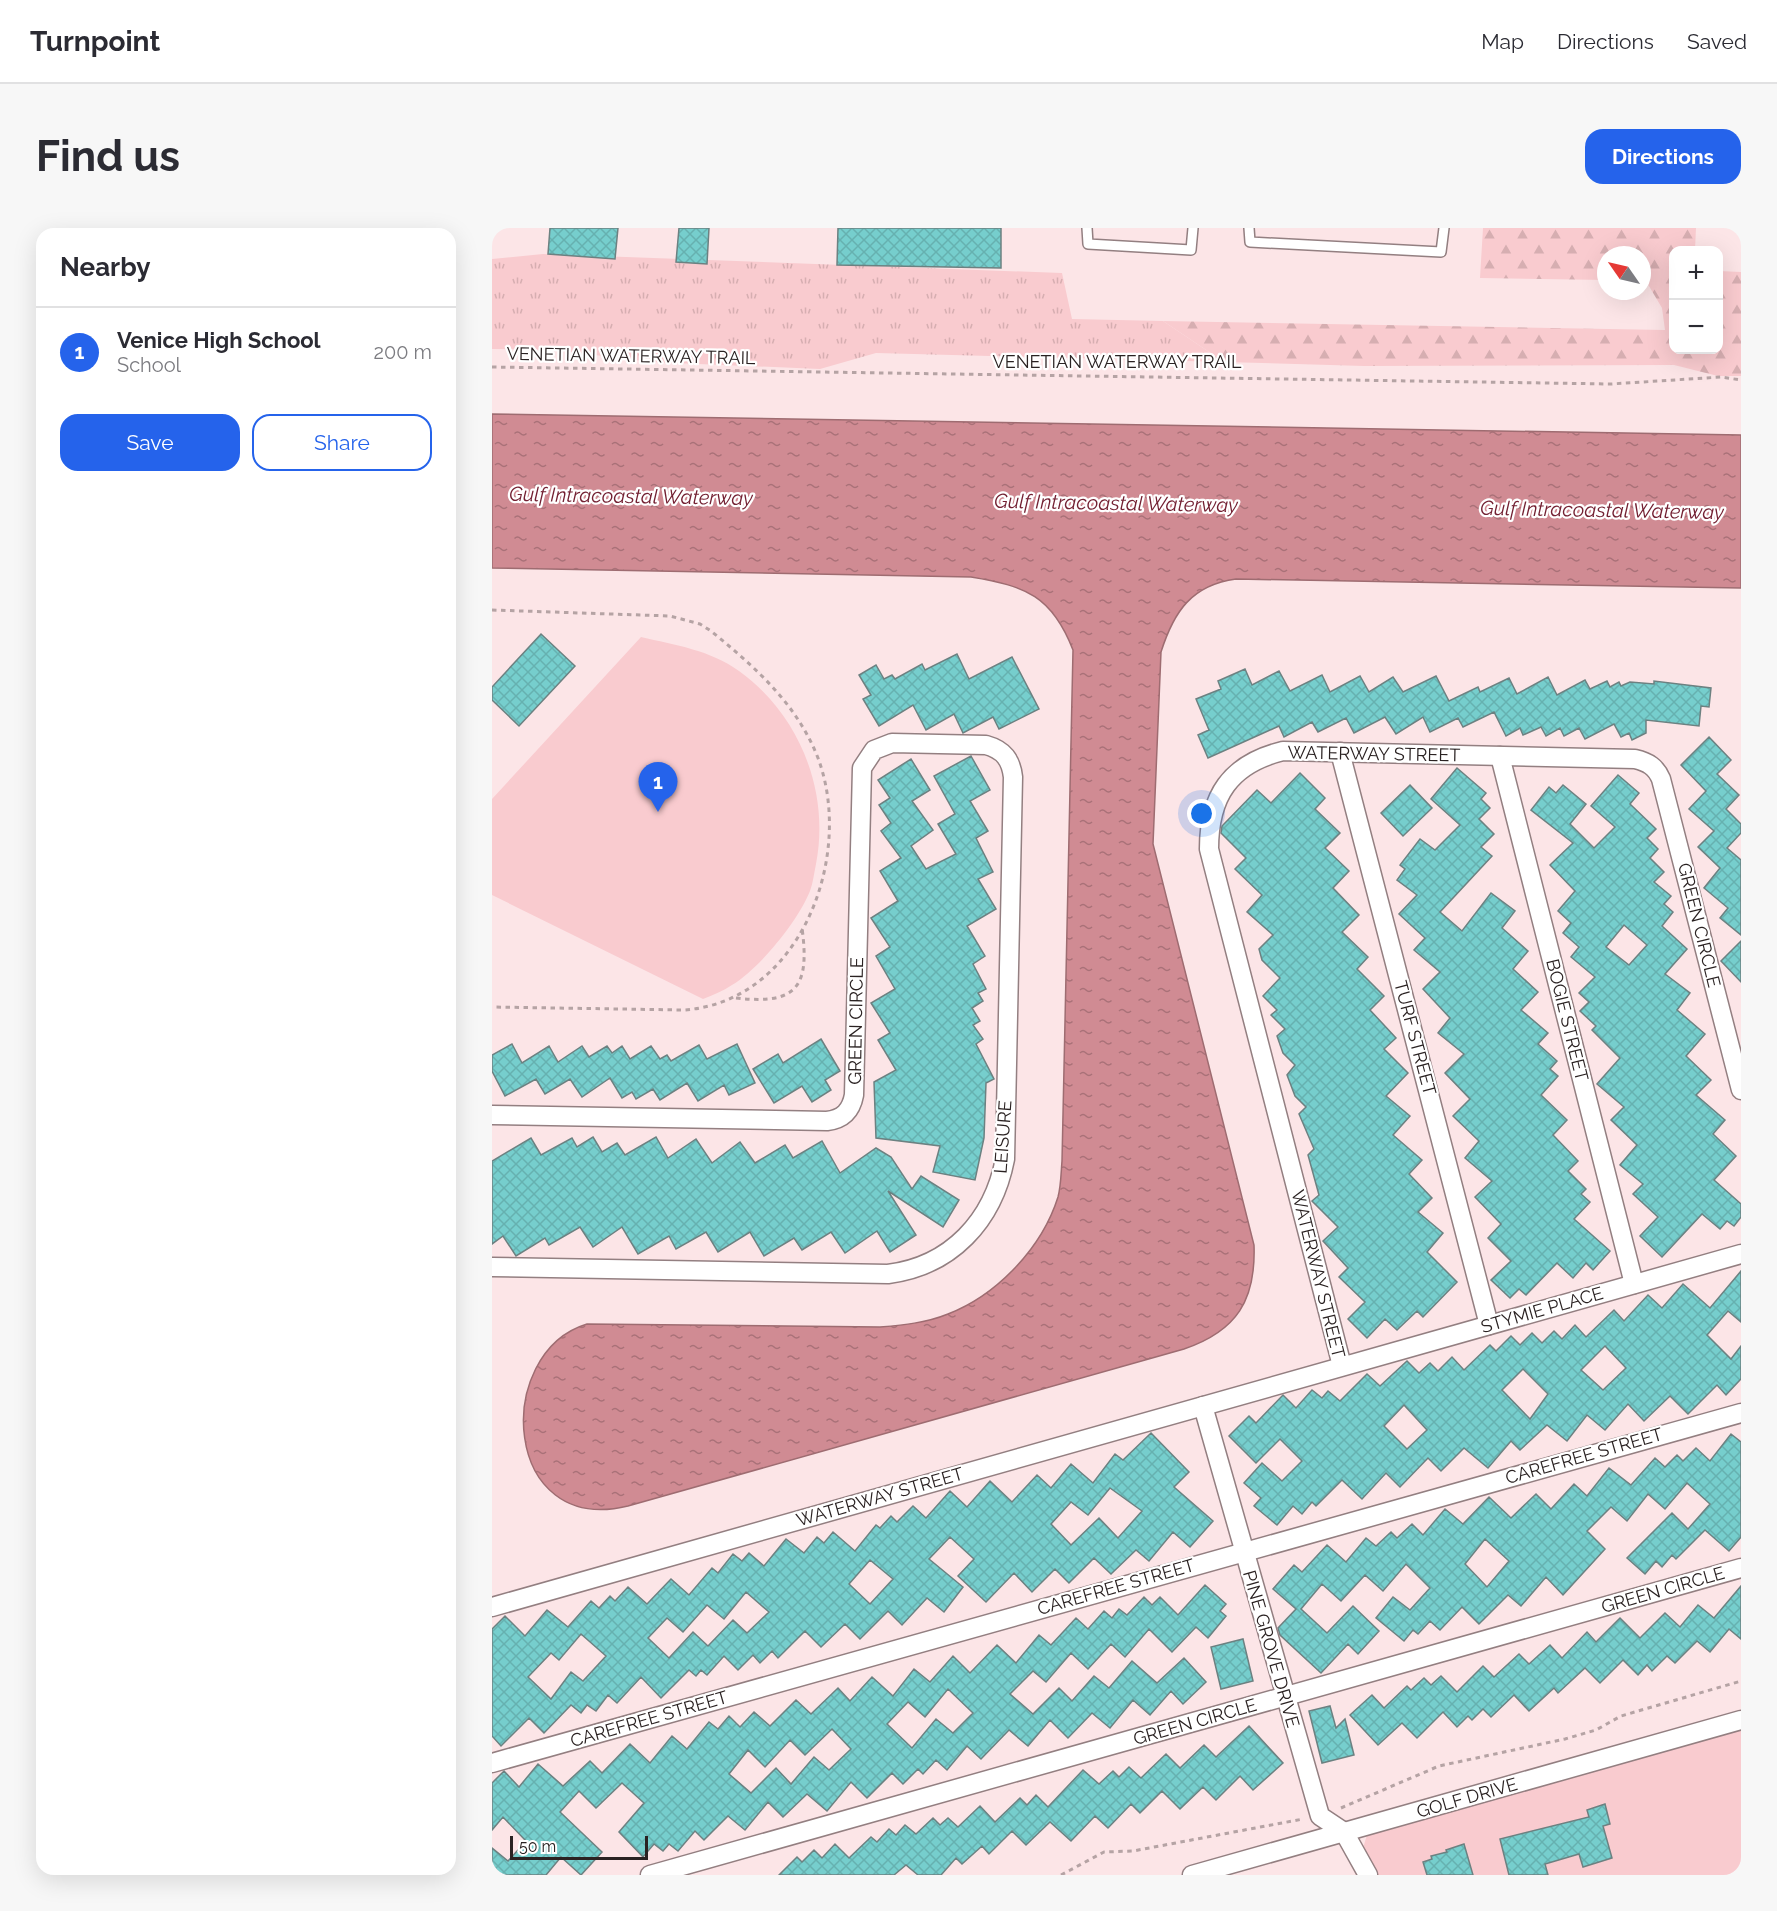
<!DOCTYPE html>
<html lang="en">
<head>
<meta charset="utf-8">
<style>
	:root { --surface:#fff; --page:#f7f7f7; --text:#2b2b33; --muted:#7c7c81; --line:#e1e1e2; --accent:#2563eb }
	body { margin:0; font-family:Raleway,sans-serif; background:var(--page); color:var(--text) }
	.controls { position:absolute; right:18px; top:18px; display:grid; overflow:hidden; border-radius:12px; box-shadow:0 6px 24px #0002 }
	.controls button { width:54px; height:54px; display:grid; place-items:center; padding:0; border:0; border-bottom:2px solid var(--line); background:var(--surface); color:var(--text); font:30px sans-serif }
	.compass { position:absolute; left:1105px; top:18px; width:54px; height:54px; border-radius:50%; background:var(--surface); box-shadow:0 6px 24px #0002; rotate:304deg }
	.scale { position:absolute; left:18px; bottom:15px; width:138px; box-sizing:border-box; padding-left:6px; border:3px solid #2a2222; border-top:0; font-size:16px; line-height:21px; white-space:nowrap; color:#2a2222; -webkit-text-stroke:4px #fff; paint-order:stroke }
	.you { position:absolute; left:710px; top:586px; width:21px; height:21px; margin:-15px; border:4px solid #fff; border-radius:50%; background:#1a73e8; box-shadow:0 0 0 9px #1a73e833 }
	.badge { display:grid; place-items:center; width:39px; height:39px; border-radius:50%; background:var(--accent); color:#fff; font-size:20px; font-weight:700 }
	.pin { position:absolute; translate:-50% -50px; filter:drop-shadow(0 2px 3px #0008) }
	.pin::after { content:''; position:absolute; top:32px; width:21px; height:18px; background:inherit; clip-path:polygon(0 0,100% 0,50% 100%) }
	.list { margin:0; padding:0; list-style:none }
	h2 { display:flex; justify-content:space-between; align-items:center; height:78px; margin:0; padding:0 24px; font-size:26px }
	h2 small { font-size:20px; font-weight:400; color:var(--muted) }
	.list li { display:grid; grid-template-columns:39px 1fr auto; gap:18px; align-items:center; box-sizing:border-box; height:90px; padding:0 24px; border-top:2px solid var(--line) }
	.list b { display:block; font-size:22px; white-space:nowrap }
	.list p { margin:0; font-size:20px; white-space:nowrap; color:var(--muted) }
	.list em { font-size:20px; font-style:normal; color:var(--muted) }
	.actions { display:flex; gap:12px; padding:18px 24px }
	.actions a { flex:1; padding:14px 0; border:2px solid var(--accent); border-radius:18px; text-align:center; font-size:21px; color:var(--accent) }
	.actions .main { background:var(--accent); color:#fff }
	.map { position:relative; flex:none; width:1249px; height:1647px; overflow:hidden; border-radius:18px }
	header { display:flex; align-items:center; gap:36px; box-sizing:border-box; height:84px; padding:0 30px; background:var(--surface); border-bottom:2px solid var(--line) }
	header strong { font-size:28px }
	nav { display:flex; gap:33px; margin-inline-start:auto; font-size:21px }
	.intro { display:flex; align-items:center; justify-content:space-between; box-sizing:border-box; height:144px; padding:0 36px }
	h1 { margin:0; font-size:42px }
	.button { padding:15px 27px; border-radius:18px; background:var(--accent); color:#fff; font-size:21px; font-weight:700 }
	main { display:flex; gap:36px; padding:0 36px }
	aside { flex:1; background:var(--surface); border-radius:18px; box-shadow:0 6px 24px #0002 }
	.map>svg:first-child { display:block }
	.grass { fill:#f9cbcf }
	.forest { fill:url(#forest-firs) }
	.park { fill:url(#park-tufts) }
	.water { fill:url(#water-ripples); stroke:#9e6c71; stroke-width:1.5 }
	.building { fill:url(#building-cross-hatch); stroke:#6c8181; stroke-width:1.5; fill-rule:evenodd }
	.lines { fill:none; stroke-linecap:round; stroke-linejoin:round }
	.lane-casing { stroke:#937f81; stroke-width:12 }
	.street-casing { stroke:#937f81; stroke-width:21 }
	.path { stroke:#b5a3a4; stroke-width:3; stroke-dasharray:4.5 4.5; stroke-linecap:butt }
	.lane { stroke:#fff; stroke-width:9 }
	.street { stroke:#fff; stroke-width:18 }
	.labels { text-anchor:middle; stroke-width:4.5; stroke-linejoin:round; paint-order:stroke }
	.street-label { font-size:18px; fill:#2a2222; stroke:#fff }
	.water-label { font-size:20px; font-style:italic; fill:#732032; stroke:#fff }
</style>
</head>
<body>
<header>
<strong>Turnpoint</strong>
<nav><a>Map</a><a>Directions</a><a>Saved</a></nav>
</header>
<div class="intro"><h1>Find us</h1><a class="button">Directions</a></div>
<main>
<aside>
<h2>Nearby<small></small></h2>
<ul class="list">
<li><span class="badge">1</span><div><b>Venice High School</b><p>School</p></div><em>200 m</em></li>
</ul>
<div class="actions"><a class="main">Save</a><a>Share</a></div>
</aside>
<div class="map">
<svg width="1249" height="1647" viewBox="0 0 1249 1647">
	<defs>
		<pattern id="forest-firs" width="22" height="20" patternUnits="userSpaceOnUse" patternTransform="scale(1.5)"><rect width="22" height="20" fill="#f9cbcf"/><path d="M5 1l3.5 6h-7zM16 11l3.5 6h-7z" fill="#d6aeb1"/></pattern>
		<pattern id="park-tufts" width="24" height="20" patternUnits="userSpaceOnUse" patternTransform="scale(1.5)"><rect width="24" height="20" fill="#f9cbcf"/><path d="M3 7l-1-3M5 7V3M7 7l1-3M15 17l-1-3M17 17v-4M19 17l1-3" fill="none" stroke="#d6aeb1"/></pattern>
		<pattern id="water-ripples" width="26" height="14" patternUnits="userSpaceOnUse" patternTransform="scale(1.5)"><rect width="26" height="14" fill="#d08b93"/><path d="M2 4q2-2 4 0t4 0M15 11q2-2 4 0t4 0" fill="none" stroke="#a97178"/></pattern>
		<pattern id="building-cross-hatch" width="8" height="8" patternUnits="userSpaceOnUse" patternTransform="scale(1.5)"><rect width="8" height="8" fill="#76cecd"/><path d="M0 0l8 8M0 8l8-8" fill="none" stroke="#66b1b0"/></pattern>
	</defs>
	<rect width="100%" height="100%" fill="#fce5e7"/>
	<g class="grass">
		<path d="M149,409C183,417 218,422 247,443C308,487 338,564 324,636C322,645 321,655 318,663C306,693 268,740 240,757C231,763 221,767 211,771L0,667V571Z"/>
		<polygon points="1249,1499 1249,1647 885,1647 871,1620 875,1607 882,1602"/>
	</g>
	<polygon class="forest" points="991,0 1204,0 1203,22 1182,22 1182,122 1226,122 1227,43 1249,44 1249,148 1226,148 1182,137 872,138 732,134 671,93 1173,102 1170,80 1154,53 1150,52 1150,27 1114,27 1114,52 988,50"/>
	<polygon class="park" points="51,26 570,45 580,91 671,93 732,134 384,125 328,141 159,134 62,122 0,121 0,31"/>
	<path class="water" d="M0,186L1249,207V360L744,351C700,357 682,383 669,424L661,616L762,1017C764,1072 745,1103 692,1121L136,1278C10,1309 0,1125 95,1096L388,1099C411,1097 434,1095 456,1086C505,1067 550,1020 566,969C569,958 569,945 570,933L581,422C560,368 534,358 479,349L0,340Z"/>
	<g class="building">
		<polygon points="58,0 126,0 123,31 56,26"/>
		<polygon points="187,0 217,0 215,36 184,34"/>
		<polygon points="346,0 509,0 509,40 345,37"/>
		<polygon points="49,406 83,438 27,498 0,472 0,459"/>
		<polygon points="465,426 477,451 520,429 547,481 507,501 501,489 471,505 462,486 434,502 421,477 387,498 371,471 379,467 367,447 384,437 392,451 400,447 403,451 430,436 433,442"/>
		<polygon points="753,441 760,457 787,443 798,463 830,447 838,464 868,448 877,464 901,449 911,464 944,448 957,473 986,459 988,464 1017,450 1025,466 1056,449 1065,467 1093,452 1098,461 1115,453 1118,459 1127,454 1129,458 1138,454 1162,456 1162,453 1219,460 1217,479 1209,478 1207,498 1154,492 1154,505 1140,512 1137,505 1129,509 1122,496 1093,511 1087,500 1072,508 1068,500 1054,508 1049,499 1031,507 1028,500 1014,508 1002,484 971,499 966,490 938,504 931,489 904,506 893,489 862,505 854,490 826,504 820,494 792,509 787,498 716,530 706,507 717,502 704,471 729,461 726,453"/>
		<polygon points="1217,509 1239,532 1225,546 1247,567 1234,581 1249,596 1249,605 1235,620 1249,632 1249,707 1228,690 1236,680 1212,660 1228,640 1206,619 1222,603 1197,581 1214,563 1189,537"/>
		<polygon points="479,528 498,562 478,573 496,603 484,610 501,644 486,651 504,681 475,698 493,728 481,736 494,761 486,765 491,773 480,780 488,793 481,797 491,811 484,816 502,851 494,855 492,910 483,952 441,944 448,918 384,910 382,854 404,842 386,812 398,805 379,775 403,761 384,728 398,719 379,690 406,673 388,643 409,630 389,603 399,595 387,577 398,570 386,552 419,531 438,562 420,573 441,602 419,618 434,641 464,626 446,596 463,586 442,548"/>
		<polygon points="965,540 994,565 989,571 998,580 987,591 1002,606 989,619 1000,628 948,684 970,703 999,665 1023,683 1010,700 1036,723 1021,741 1046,764 1029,782 1056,805 1046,816 1065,833 1058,841 1066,848 1049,867 1075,892 1061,907 1086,933 1076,943 1094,961 1089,966 1098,974 1082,991 1118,1023 1101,1042 1094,1035 1081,1050 1065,1035 1034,1067 1027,1061 1018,1070 999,1052 1019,1033 996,1010 1009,996 983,969 1000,953 973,930 987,913 961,888 978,871 953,845 972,826 946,805 958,790 931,761 948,744 922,722 933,710 907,686 925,667 905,652 913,641 908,637 928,611 943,622 968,597 939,571"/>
		<polygon points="808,545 833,570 823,581 848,605 833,620 857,643 841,660 867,687 850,704 876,729 865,741 892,768 878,782 904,810 892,821 916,845 894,868 918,888 901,907 930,932 917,946 940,970 926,984 951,1005 935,1024 965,1054 931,1089 925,1083 905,1102 893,1091 875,1110 856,1091 873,1074 847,1049 856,1040 831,1013 846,999 820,973 827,967 816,927 822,921 807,886 814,879 803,868 795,847 803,837 791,825 785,808 793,801 779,787 785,782 771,768 788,750 770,732 767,721 781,707 755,684 770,667 743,641 754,630 729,605 730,598 765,562 779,575"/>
		<path d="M1126,547L1147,565L1138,576L1164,601L1155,610L1166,621L1158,630L1172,644L1162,654L1179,668L1172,676L1181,684L1170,698L1195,721L1173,746L1198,765L1185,782L1213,806L1194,828L1219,852L1204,867L1233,892L1221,906L1244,928L1222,952L1249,976V989L1242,998L1235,993L1228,1001L1210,986L1170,1029L1148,1008L1166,989L1141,966L1151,956L1128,937L1145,917L1119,892L1132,879L1105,856L1128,830L1100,802L1104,798L1088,783L1097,774L1087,765L1103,749L1079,729L1087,719L1071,705L1079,695L1066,683L1083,663L1058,637L1081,615L1039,582L1057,559L1064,565L1071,557L1094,576L1078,596L1102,620L1123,599L1099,578ZM1132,697L1155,717L1137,737L1114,719Z"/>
		<polygon points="918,557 940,580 911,608 889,585"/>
		<polygon points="1249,713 1249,754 1229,733"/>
		<polygon points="329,811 348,843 333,852 339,862 320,874 310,858 282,875 261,841 286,826 291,835"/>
		<polygon points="20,816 30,835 57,818 66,834 90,818 97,829 115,818 120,825 130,818 138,831 159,818 168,831 175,827 179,833 207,817 215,831 245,816 263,855 237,867 232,857 206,873 195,855 168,872 161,861 144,871 140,864 130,870 118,850 90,869 78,851 53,866 44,851 13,868 0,843 0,827"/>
		<polygon points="101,909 110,924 125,915 133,927 164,909 176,930 204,911 220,935 248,914 263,935 293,917 301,930 330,913 348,945 384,920 399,929 420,961 429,948 467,972 451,999 396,963 424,1007 398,1024 385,1003 353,1025 339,1004 310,1022 302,1010 272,1028 258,1004 226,1024 214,1004 184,1021 177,1008 146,1026 130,999 101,1019 88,999 57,1017 53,1010 24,1028 11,1008 0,1016 0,933 39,910 49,927 80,910 85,919"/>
		<path d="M1249,1043V1094L1236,1083L1215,1107L1239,1131L1249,1118V1151L1234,1167L1225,1157L1196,1186L1178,1168L1152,1193L1136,1176L1113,1202L1095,1187L1075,1213L1055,1197L1028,1222L1019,1213L996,1240L972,1220L949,1243L936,1230L908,1259L894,1245L870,1271L850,1252L824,1278L820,1274L810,1286L801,1278L785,1297L762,1278L769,1270L752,1255L770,1235L790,1253L810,1233L788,1211L764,1235L737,1208L757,1188L764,1195L791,1167L804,1180L820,1162L830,1170L836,1163L848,1173L875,1146L888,1158L915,1133L927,1145L938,1135L946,1143L960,1129L972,1142L998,1117L1004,1123L1019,1108L1028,1117L1040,1105L1050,1115L1062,1103L1070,1111L1083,1097L1094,1109L1122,1082L1132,1093L1156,1067L1170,1080L1191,1056L1218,1080ZM1113,1118L1134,1140L1111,1162L1089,1142ZM1031,1141L1056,1166L1038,1191L1010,1162ZM912,1177L935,1202L915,1221L892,1198Z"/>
		<path d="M659,1205L697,1244L682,1259L721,1293L698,1319L681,1304L657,1333L644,1322L619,1346L602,1330L577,1355L563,1341L540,1364L522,1345L494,1374L466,1348L482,1331L458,1309L437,1331L471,1359L452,1384L435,1370L410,1397L396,1383L368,1411L353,1396L329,1419L313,1403L286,1430L280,1423L268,1435L261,1427L246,1442L232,1428L215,1447L209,1442L204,1448L197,1442L169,1470L149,1449L125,1475L116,1467L104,1483L95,1477L89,1485L79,1477L52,1505L37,1490L9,1518L0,1508V1401L13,1388L33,1408L55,1382L76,1399L99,1373L107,1380L118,1368L123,1373L136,1359L155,1376L179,1351L197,1367L220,1340L226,1345L241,1326L250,1333L257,1325L272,1338L294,1311L312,1325L325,1309L332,1315L341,1304L363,1323L384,1297L388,1300L399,1288L405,1294L421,1278L434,1290L458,1263L475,1279L498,1253L520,1274L545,1247L559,1260L579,1236L601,1255L623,1226L631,1232ZM618,1260L650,1283L626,1310L607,1290L579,1317L559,1296L579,1274L596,1287ZM378,1332L401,1351L378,1376L357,1356ZM254,1364L277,1384L255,1405L241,1392L216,1418L201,1404L177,1430L156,1410L175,1390L191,1404L215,1377L232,1391ZM89,1406L114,1428L91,1453L79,1444L59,1471L36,1449L59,1425L67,1432Z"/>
		<path d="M1239,1206L1249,1214V1309L1237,1323L1213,1302L1184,1331L1180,1327L1170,1339L1164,1333L1153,1346L1135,1330L1180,1285L1196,1301L1218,1276L1195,1255L1173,1281L1156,1266L1135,1293L1119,1279L1095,1303L1113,1321L1071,1367L1054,1349L1029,1378L1016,1367L987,1396L970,1379L948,1402L938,1393L926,1406L921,1402L912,1413L884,1390L901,1369L918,1382L938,1360L914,1336L891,1363L873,1347L849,1373L830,1356L809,1381L835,1405L861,1378L887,1403L866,1426L856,1416L829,1445L788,1407L786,1400L804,1381L781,1361L802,1337L810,1344L835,1317L854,1334L874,1310L884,1318L899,1304L905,1310L920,1296L931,1307L953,1281L971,1296L997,1269L1019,1290L1044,1266L1059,1281L1082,1256L1095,1268L1117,1240L1139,1257L1163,1230L1173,1239L1185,1227L1191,1233L1204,1220L1218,1233ZM993,1311L1017,1333L995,1359L973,1336Z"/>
		<path d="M713,1357L734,1376L728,1383L734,1388L716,1410L704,1399L680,1424L657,1401L633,1429L619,1416L596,1441L579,1425L554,1454L541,1443L518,1466L541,1486L567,1460L580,1473L602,1448L617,1460L640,1433L665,1455L692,1430L714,1454L691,1476L679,1463L658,1487L641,1472L618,1500L600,1485L576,1510L558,1492L536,1518L517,1502L489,1531L475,1518L455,1542L444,1532L431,1546L426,1541L411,1556L400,1545L375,1570L359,1554L335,1583L315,1566L291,1589L276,1574L253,1602L236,1588L212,1612L203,1603L186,1623L177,1616L171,1623L162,1616L151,1629L127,1604L152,1575L130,1555L104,1580L87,1563L68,1584L110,1624L89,1647L69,1629L54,1647H0V1620L16,1633L34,1613L11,1589L0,1602V1555L12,1543L27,1559L46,1536L71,1558L98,1533L110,1545L138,1516L158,1535L180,1508L195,1521L217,1494L226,1501L237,1488L248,1499L262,1484L278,1498L304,1472L319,1486L346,1460L358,1473L380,1449L401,1468L422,1441L438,1454L461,1428L478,1445L505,1417L524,1435L547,1407L559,1417L584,1390L596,1401L612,1383L620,1390L627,1381L635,1387L652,1369L660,1377L668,1369L686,1387ZM456,1461L481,1485L461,1505L444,1491L420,1520L395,1496L416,1474L433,1489ZM340,1501L359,1521L337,1542L322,1529L299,1556L284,1540L259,1565L237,1546L256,1522L273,1539L298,1512L313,1527Z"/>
		<polygon points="1249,1358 1249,1411 1237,1401 1218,1424 1205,1413 1183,1435 1175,1428 1160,1443 1155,1437 1146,1447 1131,1432 1108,1455 1093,1440 1066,1465 1062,1460 1037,1483 1022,1467 999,1489 991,1481 980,1492 976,1488 965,1499 951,1484 925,1510 910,1495 886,1517 858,1487 880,1467 892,1480 915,1458 919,1462 932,1450 939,1457 949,1448 965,1464 991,1438 1002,1449 1027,1426 1037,1436 1058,1417 1070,1430 1095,1404 1104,1414 1128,1390 1148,1410 1173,1385 1188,1399 1206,1377 1222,1390"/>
		<polygon points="751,1411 761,1453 729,1461 719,1419"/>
		<polygon points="838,1478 844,1500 853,1491 862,1527 830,1535 817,1483"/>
		<polygon points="757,1498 791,1535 761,1562 748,1548 724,1572 711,1559 688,1581 670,1563 648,1585 639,1576 616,1600 603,1588 579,1613 558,1594 534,1617 520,1603 497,1626 490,1618 470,1636 464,1630 449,1647 426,1647 414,1637 402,1647 287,1647 305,1629 310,1634 322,1622 330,1630 343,1616 357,1630 379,1609 385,1614 397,1601 404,1607 413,1597 424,1606 441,1590 448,1597 456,1590 466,1599 488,1578 503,1594 528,1570 535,1577 544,1567 556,1579 591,1542 607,1556 621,1543 627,1549 637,1539 649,1550 674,1526 688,1540 712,1517 724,1529"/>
		<polygon points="1113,1576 1118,1596 1111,1598 1120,1630 1091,1639 1087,1626 1053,1636 1056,1647 1017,1647 1008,1611 1097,1589 1095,1582"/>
		<polygon points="972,1616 981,1647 935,1647 931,1634 940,1631 939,1628 955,1624 954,1622"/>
	</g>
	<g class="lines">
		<g class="lane-casing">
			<g id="lane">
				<polyline points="595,0 596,16 699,22 701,0"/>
				<polyline points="757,0 758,14 949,24 952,0"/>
			</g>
		</g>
		<g class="street-casing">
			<g id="street">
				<polyline points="848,524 997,1097"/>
				<polyline points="1008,528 1142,1056"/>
				<path d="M0,887L335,893C351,891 359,883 362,867L370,540L382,522L400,515L494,517C512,522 519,532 521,549L513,931C501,993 459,1038 396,1046L0,1039"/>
				<path d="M850,1138L717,621C717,568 738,536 791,523L1143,531C1156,534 1164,539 1169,551L1249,862"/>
				<polyline points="711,1178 828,1588 852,1604 876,1647"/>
				<polyline points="0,1379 1249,1026"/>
				<polyline points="0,1535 1249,1185"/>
				<polyline points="158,1647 1249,1340"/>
				<polyline points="700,1647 1249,1492"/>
			</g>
		</g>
		<g class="path">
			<polyline points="0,139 1119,156 1229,149 1249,152"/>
			<path d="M0,382L178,388L208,396L219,403C263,439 305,476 326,530C363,629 308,774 192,782L0,779"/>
			<path d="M244,770C305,777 318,759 310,700"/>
			<polyline points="849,1580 947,1538 1073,1511 1104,1502 1129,1488 1249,1453"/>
			<polyline points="569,1647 612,1624 641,1623 811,1591"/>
		</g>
		<use href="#lane" class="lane"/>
		<use href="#street" class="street"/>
	</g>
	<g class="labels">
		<g class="street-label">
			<text transform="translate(139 128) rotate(1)" y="6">VENETIAN WATERWAY TRAIL</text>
			<text x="625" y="140">VENETIAN WATERWAY TRAIL</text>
			<text transform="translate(882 526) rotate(1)" y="6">WATERWAY STREET</text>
			<text transform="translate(1207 697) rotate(76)" y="6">GREEN CIRCLE</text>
			<text transform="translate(1075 792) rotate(76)" y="6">BOGIE STREET</text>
			<text transform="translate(364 793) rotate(-89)" y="6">GREEN CIRCLE</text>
			<text transform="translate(923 810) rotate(75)" y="6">TURF STREET</text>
			<text transform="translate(511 909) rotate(-86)" y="6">LEISURE</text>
			<text transform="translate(826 1046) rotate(76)" y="6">WATERWAY STREET</text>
			<text transform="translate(1050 1082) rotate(-16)" y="6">STYMIE PLACE</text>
			<text transform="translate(1092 1228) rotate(-16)" y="6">CAREFREE STREET</text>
			<text transform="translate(388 1269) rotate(-16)" y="6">WATERWAY STREET</text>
			<text transform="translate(624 1359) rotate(-16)" y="6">CAREFREE STREET</text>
			<text transform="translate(1171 1362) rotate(-16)" y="6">GREEN CIRCLE</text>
			<text transform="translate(779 1421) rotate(74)" y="6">PINE GROVE DRIVE</text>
			<text transform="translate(157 1491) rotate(-16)" y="6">CAREFREE STREET</text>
			<text transform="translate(703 1494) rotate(-16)" y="6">GREEN CIRCLE</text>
			<text transform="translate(975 1570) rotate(-16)" y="6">GOLF DRIVE</text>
		</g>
		<g class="water-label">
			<text transform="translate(139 268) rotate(1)" y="7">Gulf Intracoastal Waterway</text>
			<text transform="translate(624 275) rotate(1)" y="7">Gulf Intracoastal Waterway</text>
			<text transform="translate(1110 282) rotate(1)" y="7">Gulf Intracoastal Waterway</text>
		</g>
	</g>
</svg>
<div class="controls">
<button>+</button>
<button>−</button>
</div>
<svg class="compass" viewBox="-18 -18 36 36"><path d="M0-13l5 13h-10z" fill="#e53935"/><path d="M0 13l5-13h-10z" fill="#7c7c81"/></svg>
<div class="scale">50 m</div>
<div class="you"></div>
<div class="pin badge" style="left:166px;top:584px">1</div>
</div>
</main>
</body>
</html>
